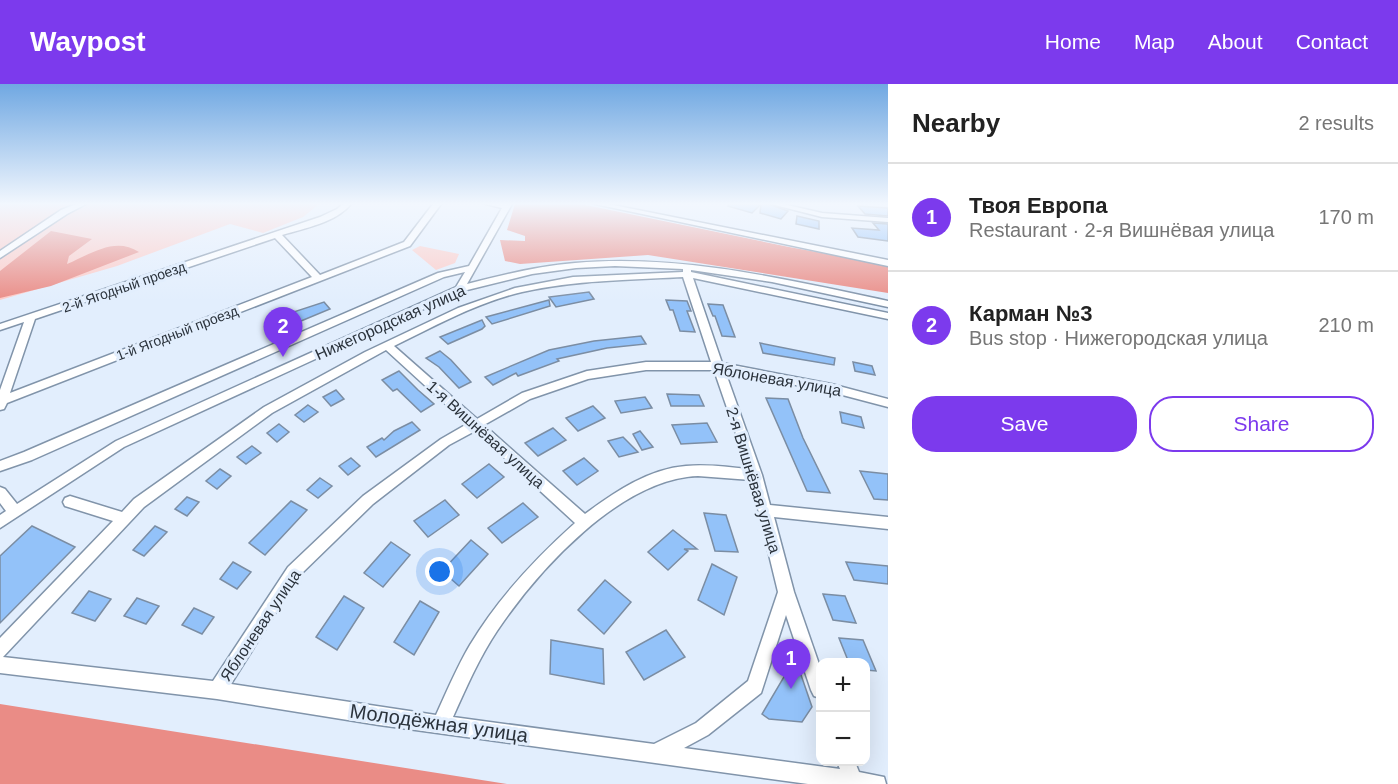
<!DOCTYPE html>
<html lang="en">
<head>
<meta charset="utf-8">
<style>
	:root { --surface:#fff; --page:#f6f6f6; --text:#222; --muted:#767676; --line:#e0e0e0; --accent:#7c3aed }
	body { margin:0; font-family:Arial,sans-serif; background:var(--page); color:var(--text) }
	.controls { position:absolute; right:18px; bottom:18px; display:grid; overflow:hidden; border-radius:12px; box-shadow:0 6px 24px #0002 }
	.controls button { width:54px; height:54px; display:grid; place-items:center; padding:0; border:0; border-bottom:2px solid var(--line); background:var(--surface); color:var(--text); font:30px sans-serif }
	.you { position:absolute; left:440px; top:488px; width:21px; height:21px; margin:-15px; border:4px solid #fff; border-radius:50%; background:#1a73e8; box-shadow:0 0 0 9px #1a73e833 }
	.badge { display:grid; place-items:center; width:39px; height:39px; border-radius:50%; background:var(--accent); color:#fff; font-size:20px; font-weight:700 }
	.pin { position:absolute; translate:-50% -50px; filter:drop-shadow(0 2px 3px #0008) }
	.pin::after { content:''; position:absolute; top:32px; width:21px; height:18px; background:inherit; clip-path:polygon(0 0,100% 0,50% 100%) }
	.list { margin:0; padding:0; list-style:none }
	h2 { display:flex; justify-content:space-between; align-items:center; height:78px; margin:0; padding:0 24px; font-size:26px }
	h2 small { font-size:20px; font-weight:400; color:var(--muted) }
	.list li { display:grid; grid-template-columns:39px 1fr auto; gap:18px; align-items:center; box-sizing:border-box; height:108px; padding:0 24px; border-top:2px solid var(--line) }
	.list b { display:block; font-size:22px; white-space:nowrap }
	.list p { margin:0; font-size:20px; white-space:nowrap; color:var(--muted) }
	.list em { font-size:20px; font-style:normal; color:var(--muted) }
	.actions { display:flex; gap:12px; padding:18px 24px }
	.actions a { flex:1; padding:14px 0; border:2px solid var(--accent); border-radius:24px; text-align:center; font-size:21px; color:var(--accent) }
	.actions .main { background:var(--accent); color:#fff }
	.map { position:relative; flex:none; width:888px; height:700px; overflow:hidden }
	header { display:flex; align-items:center; gap:36px; box-sizing:border-box; height:84px; padding:0 30px; background:var(--accent); color:#fff }
	header strong { font-size:28px }
	nav { display:flex; gap:33px; margin-inline-start:auto; font-size:21px }
	main { display:flex }
	aside { flex:1; background:var(--surface) }
	.map>svg:first-child { display:block }
	.green { fill:#fdcbc7 }
	.forest { fill:#ea8c86 }
	.building { fill:#93c2f9; stroke:#7b8da3; stroke-width:1.5 }
	.lines { fill:none; stroke-linecap:round; stroke-linejoin:round }
	.minor-casing { stroke:#8194aa; stroke-width:3 }
	.minor { fill:#fff; fill-rule:evenodd }
	.labels { text-anchor:middle; stroke-width:6; stroke-linejoin:round; paint-order:stroke }
	.far-street-label { font-size:14px; fill:#2b333c; stroke:#e2eefd }
	.street-label { font-size:16px; fill:#2b333c; stroke:#e2eefd }
	.near-street-label { font-size:20px; fill:#2b333c; stroke:#e2eefd }
</style>
</head>
<body>
<header>
<strong>Waypost</strong>
<nav><a>Home</a><a>Map</a><a>About</a><a>Contact</a></nav>
</header>
<main>
<div class="map">
<svg width="888" height="700" viewBox="0 0 888 700">
	<rect width="100%" height="100%" fill="#e2eefd"/>
	<g class="green">
		<polygon points="0,120 319,120 303,133 263,149 230,140 117,182 0,216"/>
		<polygon points="420,162 459,170 455,179 436,186 412,166"/>
	</g>
	<g class="forest">
		<polygon points="515,120 581,120 789,163 888,181 888,209 648,171 520,180 505,177 500,156 525,157 525,152 507,146"/>
		<path d="M51,147L92,155L69,172L67,180C91,170 115,152 139,168L51,202L0,214V187Z"/>
		<polygon points="0,620 507,700 0,700"/>
	</g>
	<g class="building">
		<polygon points="729,120 761,120 752,129 728,122"/>
		<polygon points="761,120 769,120 788,127 781,135 760,129"/>
		<polygon points="858,122 888,124 888,132 865,130"/>
		<polygon points="797,132 819,137 819,145 796,140"/>
		<polygon points="873,139 888,140 888,157 858,153 852,144 879,146"/>
		<polygon points="589,208 594,215 556,223 549,213"/>
		<polygon points="549,216 550,222 492,240 486,233"/>
		<polygon points="666,216 687,217 691,227 687,227 695,248 680,247 673,226 670,226"/>
		<polygon points="324,218 330,225 301,237 280,244 272,235"/>
		<polygon points="708,220 723,221 735,253 722,252 715,232 713,232"/>
		<polygon points="482,236 485,242 482,245 448,260 440,253"/>
		<polygon points="641,252 646,260 607,264 557,275 559,277 518,292 516,289 493,301 485,293 549,266 594,257"/>
		<polygon points="760,259 835,274 834,281 763,269"/>
		<polygon points="440,267 451,276 471,298 459,304 439,283 426,274"/>
		<polygon points="853,278 872,282 875,291 855,287"/>
		<polygon points="399,287 418,306 434,320 421,328 397,305 393,307 382,296"/>
		<polygon points="336,306 344,315 331,322 323,313"/>
		<polygon points="667,310 699,311 704,322 671,322"/>
		<polygon points="645,313 652,324 621,329 615,317"/>
		<polygon points="766,314 788,315 803,354 830,409 807,407"/>
		<polygon points="308,321 318,328 304,338 295,331"/>
		<polygon points="593,322 605,334 578,347 566,334"/>
		<polygon points="840,328 861,333 864,344 842,339"/>
		<polygon points="412,338 420,346 376,373 367,363 382,354 384,356 394,347"/>
		<polygon points="707,339 717,358 681,360 672,341"/>
		<polygon points="279,340 289,348 277,358 267,349"/>
		<polygon points="553,344 566,356 538,372 525,359"/>
		<polygon points="640,347 653,363 642,366 633,350"/>
		<polygon points="623,353 638,368 619,373 608,357"/>
		<polygon points="252,362 261,369 246,380 237,373"/>
		<polygon points="351,374 360,382 348,391 339,382"/>
		<polygon points="584,374 598,387 577,401 563,387"/>
		<polygon points="489,380 504,393 477,414 462,400"/>
		<polygon points="220,385 231,392 217,405 206,397"/>
		<polygon points="860,387 888,390 888,416 874,415"/>
		<polygon points="320,394 332,402 318,414 307,406"/>
		<polygon points="187,413 199,418 187,432 175,425"/>
		<polygon points="445,416 459,431 428,453 414,437"/>
		<polygon points="291,417 307,426 265,471 249,459"/>
		<polygon points="523,419 538,433 502,459 488,444"/>
		<polygon points="704,429 726,431 738,468 715,467"/>
		<polygon points="32,442 75,463 0,539 0,472"/>
		<polygon points="155,442 167,448 144,472 133,466"/>
		<polygon points="673,446 697,465 684,465 688,467 668,486 648,468"/>
		<polygon points="471,456 488,470 459,502 442,487"/>
		<polygon points="391,458 410,471 383,503 364,489"/>
		<polygon points="233,478 251,488 237,505 220,495"/>
		<polygon points="846,478 888,482 888,500 854,496"/>
		<polygon points="712,480 737,493 724,531 698,516"/>
		<polygon points="605,496 631,518 604,550 578,526"/>
		<polygon points="89,507 111,515 95,537 72,529"/>
		<polygon points="823,510 845,512 856,539 833,536"/>
		<polygon points="344,512 364,524 337,566 316,553"/>
		<polygon points="137,514 159,522 146,540 124,532"/>
		<polygon points="420,517 439,528 414,571 394,558"/>
		<polygon points="194,524 214,533 202,550 182,541"/>
		<polygon points="666,546 685,573 644,596 626,568"/>
		<polygon points="839,554 863,556 876,587 866,586 866,579 849,579"/>
		<polygon points="551,556 603,565 604,600 550,590"/>
		<polygon points="788,586 800,588 812,623 802,638 769,635 762,630"/>
	</g>
	<g class="lines">
		<g class="minor-casing">
			<g id="minor">
				<polygon points="76,120 86,120 67,130 0,174 0,167 61,126"/>
				<path d="M343,120H351C335,139 305,144 282,151L320,191L404,158L433,120H441L410,162L7,319L4,325L0,326V306L24,238L0,246V240L320,133L337,125ZM275,154L312,193L10,309L35,235Z"/>
				<path d="M486,120H512L467,200C503,191 538,182 575,179C681,170 785,195 888,217V223L772,198L691,186V188L888,229V235L693,194L722,279L831,300L888,315V323L831,308L725,287L762,391L770,421L888,433V445L774,433L794,508L820,583V614L814,612L811,606L786,531L761,609L708,651L684,664L840,685L837,678H855L859,688L884,693L886,700H808L379,641L217,615L0,589V554L113,437L65,422L63,418L65,414L70,412L122,428L134,415L264,323L365,268L458,224L515,204L573,193L683,188V185L615,182L576,184L532,190L463,207L124,363L0,444V431L6,427L0,419V403L5,405L17,420L116,357L456,203L465,188L444,193L32,376L0,387V377L24,368L438,189L469,182L502,124ZM683,193L711,278H646L587,287L522,309L477,335L394,262C435,242 478,218 522,208C575,196 629,196 683,193ZM386,266L467,340L441,355L363,412L288,483L213,597L3,573L144,423L272,329ZM646,286H714L748,385C727,383 707,380 686,382C648,385 615,408 585,430L484,341L530,315L588,295ZM475,347L575,439C535,475 498,514 470,561C457,583 447,607 436,631L231,600L298,493L373,420L449,361ZM698,392L751,396L778,508L748,597L696,639L654,660L453,633C466,604 479,574 497,547C538,486 620,395 698,392Z"/>
				<polygon points="595,120 608,120 888,176 888,182"/>
				<polygon points="771,120 783,120 822,129 888,134 888,138 822,133"/>
			</g>
		</g>
		<use href="#minor" class="minor"/>
	</g>
	<linearGradient id="sky" x2="0" y2="1"><stop stop-color="#70a8e2"/><stop offset="0.55" stop-color="#f2f7fe"/><stop offset="1" stop-color="#f2f7fe" stop-opacity="0"/></linearGradient>
	<rect width="888" height="218" fill="url(#sky)"/>
	<g class="labels">
		<g class="far-street-label">
			<text transform="translate(124 203) rotate(-19)" y="5">2-й Ягодный проезд</text>
			<text transform="translate(177 249) rotate(-21)" y="5">1-й Ягодный проезд</text>
		</g>
		<g class="street-label">
			<text transform="translate(390 238) rotate(-24)" y="6">Нижегородская улица</text>
			<text transform="translate(777 295) rotate(10)" y="6">Яблоневая улица</text>
			<text transform="translate(486 350) rotate(42)" y="6">1-я Вишнёвая улица</text>
			<text transform="translate(754 396) rotate(73)" y="6">2-я Вишнёвая улица</text>
			<text transform="translate(260 541) rotate(-56)" y="6">Яблоневая улица</text>
		</g>
		<g class="near-street-label">
			<text transform="translate(439 639) rotate(8)" y="7">Молодёжная улица</text>
		</g>
	</g>
</svg>
<div class="controls">
<button>+</button>
<button>−</button>
</div>
<div class="you"></div>
<div class="pin badge" style="left:791px;top:605px">1</div>
<div class="pin badge" style="left:283px;top:273px">2</div>
</div>
<aside>
<h2>Nearby<small>2 results</small></h2>
<ul class="list">
<li><span class="badge">1</span><div><b>Твоя Европа</b><p>Restaurant · 2-я Вишнёвая улица</p></div><em>170 m</em></li>
<li><span class="badge">2</span><div><b>Карман №3</b><p>Bus stop · Нижегородская улица</p></div><em>210 m</em></li>
</ul>
<div class="actions"><a class="main">Save</a><a>Share</a></div>
</aside>
</main>
</body>
</html>
